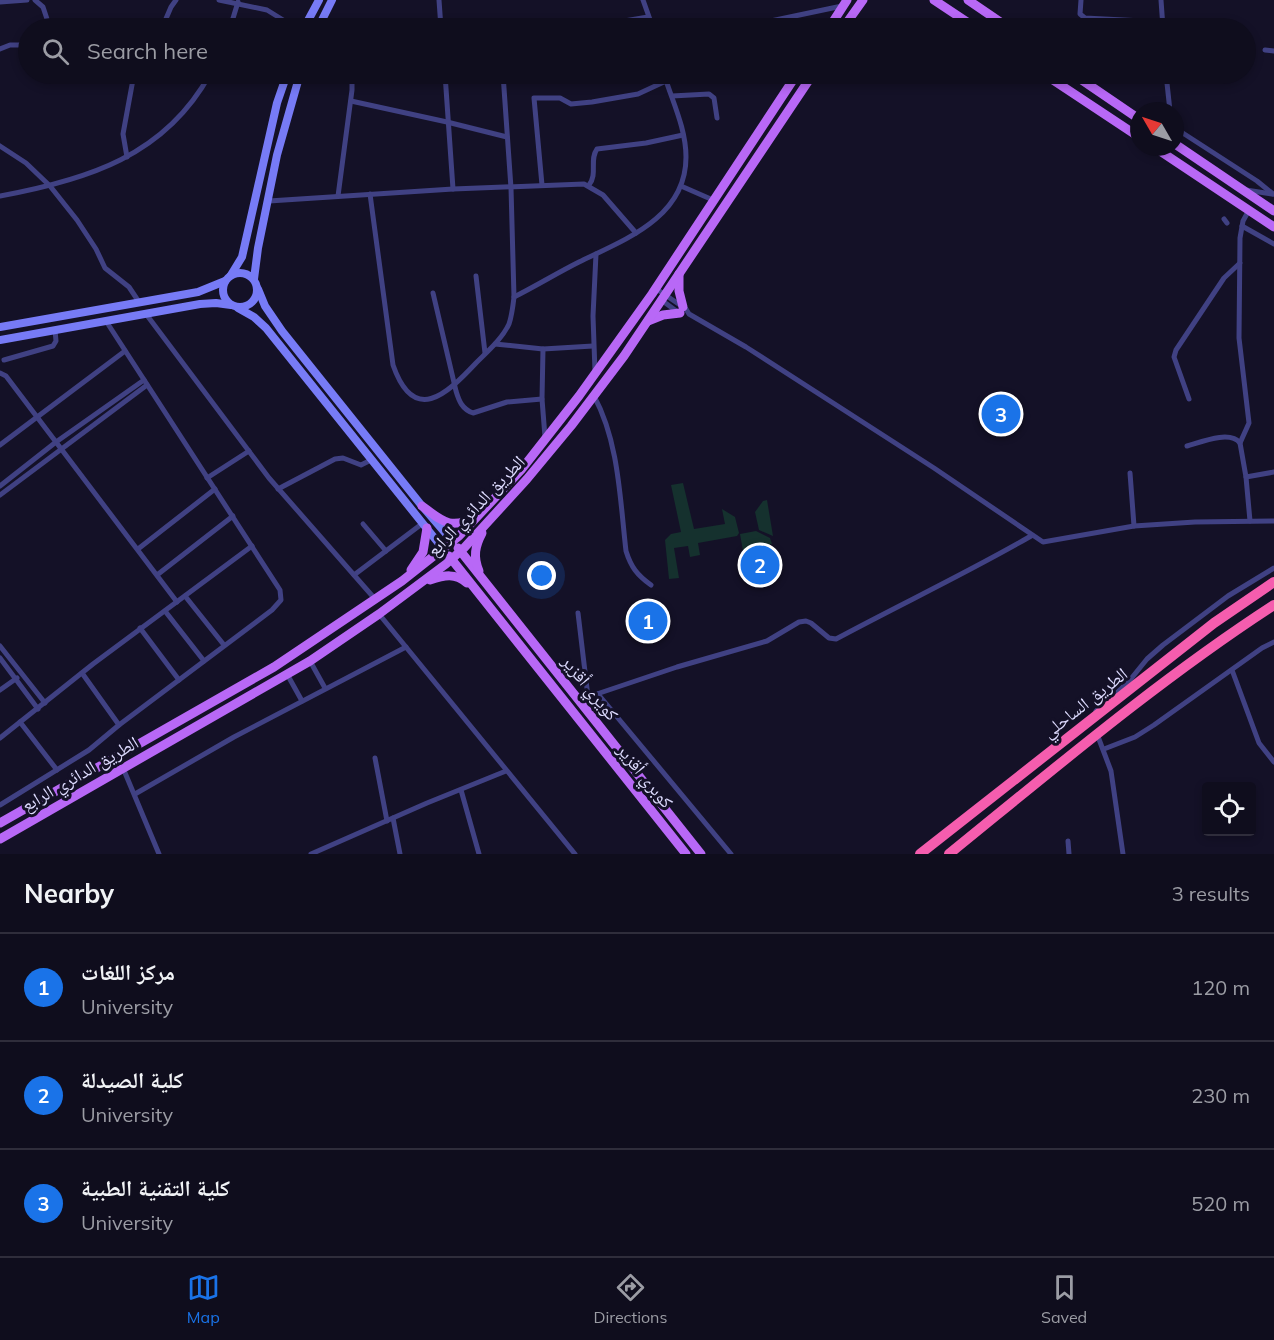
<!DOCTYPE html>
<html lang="en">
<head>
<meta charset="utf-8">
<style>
	:root { --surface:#0f0d1d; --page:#181626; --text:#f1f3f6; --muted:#9b9ca4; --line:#2f2d3b; --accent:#1a73e8 }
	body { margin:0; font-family:Mulish,"Noto Naskh Arabic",sans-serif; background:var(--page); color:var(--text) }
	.controls { position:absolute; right:18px; bottom:18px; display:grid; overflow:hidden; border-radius:6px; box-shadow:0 3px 9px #0003 }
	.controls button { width:54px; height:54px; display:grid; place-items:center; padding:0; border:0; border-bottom:2px solid var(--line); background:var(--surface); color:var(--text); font:30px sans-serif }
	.compass { position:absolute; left:1130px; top:102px; width:54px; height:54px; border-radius:50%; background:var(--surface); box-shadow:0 3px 9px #0003; rotate:309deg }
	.you { position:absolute; left:542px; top:576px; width:21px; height:21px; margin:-15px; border:4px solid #fff; border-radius:50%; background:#1a73e8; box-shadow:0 0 0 9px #1a73e833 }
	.badge { display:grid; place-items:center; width:39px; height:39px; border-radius:50%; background:var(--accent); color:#fff; font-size:20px; font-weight:700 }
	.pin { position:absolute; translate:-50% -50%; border:3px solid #fff; box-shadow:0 2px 6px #0006 }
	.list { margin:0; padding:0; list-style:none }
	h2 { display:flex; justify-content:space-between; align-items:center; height:78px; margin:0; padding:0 24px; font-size:26px }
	h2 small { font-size:20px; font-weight:400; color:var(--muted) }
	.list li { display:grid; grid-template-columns:39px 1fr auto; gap:18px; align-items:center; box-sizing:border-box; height:108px; padding:0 24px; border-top:2px solid var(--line) }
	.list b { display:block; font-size:22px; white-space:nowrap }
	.list p { margin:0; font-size:20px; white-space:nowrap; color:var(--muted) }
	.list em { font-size:20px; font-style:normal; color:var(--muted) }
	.icon { flex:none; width:33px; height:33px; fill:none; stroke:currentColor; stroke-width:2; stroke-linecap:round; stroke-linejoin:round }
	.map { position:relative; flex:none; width:1274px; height:854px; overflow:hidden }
	.search { position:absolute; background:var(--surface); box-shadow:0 3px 9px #0003; left:18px; right:18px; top:18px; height:66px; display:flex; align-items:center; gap:15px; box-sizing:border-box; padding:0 21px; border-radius:33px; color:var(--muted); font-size:22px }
	.sheet { height:402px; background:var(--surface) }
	nav { display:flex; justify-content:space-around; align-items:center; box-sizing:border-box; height:84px; border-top:2px solid var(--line); background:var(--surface); font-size:16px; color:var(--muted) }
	nav a { display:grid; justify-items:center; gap:3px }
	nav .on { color:var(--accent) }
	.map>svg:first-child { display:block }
	.green { fill:#15312e }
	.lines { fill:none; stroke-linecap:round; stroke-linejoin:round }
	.street { stroke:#404183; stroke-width:5 }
	.secondary { stroke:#777bf6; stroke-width:8 }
	.primary { stroke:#b868f6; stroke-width:9 }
	.highway { stroke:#f55dae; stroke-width:10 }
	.labels { text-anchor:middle; stroke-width:6; stroke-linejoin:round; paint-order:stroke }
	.street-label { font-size:18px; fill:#dcdafd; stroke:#141127 }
</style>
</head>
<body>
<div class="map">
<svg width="1274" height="854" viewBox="0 0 1274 854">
	<rect width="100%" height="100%" fill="#141127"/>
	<g class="green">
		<polygon points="683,483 694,529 725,524 722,509 735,517 739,533 737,536 698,543 700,555 690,557 688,546 674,548 679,578 669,579 665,540 671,534 681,532 671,485"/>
		<polygon points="767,500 773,536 759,530 755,512 763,501"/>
		<polygon points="756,531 770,538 772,544 756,547 760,565 746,568 740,534"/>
	</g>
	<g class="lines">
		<g class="street">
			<polyline points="35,0 43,7 50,28"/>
			<polyline points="219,0 267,10 296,28"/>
			<polyline points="439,0 441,28"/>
			<polyline points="643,0 653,28"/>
			<polyline points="1081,0 1080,14 1085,18 1162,22"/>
			<polyline points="1161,0 1163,28"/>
			<polyline points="0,2 27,0"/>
			<polyline points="162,28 171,7 176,0"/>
			<polyline points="230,28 238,2"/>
			<polyline points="583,28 648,17"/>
			<polyline points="738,28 842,6"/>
			<polyline points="0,49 10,45 28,45"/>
			<polyline points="1265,50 1274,51"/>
			<polyline points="445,74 453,189"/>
			<polyline points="1166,74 1170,111"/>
			<polyline points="672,96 709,94 714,98 717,118"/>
			<polyline points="351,101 447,122 507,137"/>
			<polyline points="1175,128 1257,181 1273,194"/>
			<polyline points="0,146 26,163 50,186 77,220 96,249 105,268 129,287 139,302"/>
			<polyline points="127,157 123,134 134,74"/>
			<polyline points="542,185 534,98 560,98 571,104 592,102 638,94 666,81"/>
			<path d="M589,185C598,174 589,160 597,149L646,143L683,135"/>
			<polyline points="681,186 713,200"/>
			<polyline points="1246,190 1272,194"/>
			<path d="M370,194L393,365C414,425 446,395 476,363C488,351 502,339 509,324C512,315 513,306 514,297L511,188L503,74"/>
			<path d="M0,196C87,180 165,156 210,74"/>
			<polyline points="338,196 352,90 352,79 350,74"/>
			<polyline points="269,201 453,189 584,184 603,195 636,233"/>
			<polyline points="1224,219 1227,223"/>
			<polyline points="1242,226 1274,244"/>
			<polyline points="476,276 485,353"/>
			<polyline points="655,288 686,309 689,314 746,347 934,468 1043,542 1134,526 1195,522 1274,521"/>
			<path d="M433,293L456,391C459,401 462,409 473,413L507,402L542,399"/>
			<path d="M514,297C536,286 557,273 579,262C624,240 686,218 686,157C686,128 672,101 664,74"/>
			<polyline points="660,299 679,313"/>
			<polyline points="146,314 269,478 375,599"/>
			<polyline points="495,344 543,349 593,346"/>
			<polyline points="543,349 542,399 545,437"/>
			<polyline points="4,360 53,346 56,341 55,330"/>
			<polyline points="595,372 593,316 596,254"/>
			<polyline points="0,373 6,376 177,602"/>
			<path d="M594,396C619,442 620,500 626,551C631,567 637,575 651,585"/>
			<polyline points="1189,399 1174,357 1176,350 1224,278 1240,263"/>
			<polyline points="1240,443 1249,423 1239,338 1240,238 1243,221 1249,210"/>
			<polyline points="0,445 125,351"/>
			<path d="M1187,446C1201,442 1230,430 1240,443L1246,477L1250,521"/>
			<polyline points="1130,473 1134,526"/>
			<polyline points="1246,477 1274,472"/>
			<polyline points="207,478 249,451"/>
			<polyline points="0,486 56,442 144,380"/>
			<polyline points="278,489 335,459 343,458 361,465 371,460"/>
			<polyline points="0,495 147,385"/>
			<polyline points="363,524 386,551"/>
			<polyline points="138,549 215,489"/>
			<polyline points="157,575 233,516"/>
			<polyline points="354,575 423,523"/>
			<polyline points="185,596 224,645"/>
			<polyline points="165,611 204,661"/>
			<polyline points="578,613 588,697"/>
			<polyline points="379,614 575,854"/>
			<polyline points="140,628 179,680"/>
			<polyline points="0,646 45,703"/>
			<polyline points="0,658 38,709"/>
			<polyline points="310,661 325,688"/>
			<polyline points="1232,670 1259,743 1274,762"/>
			<polyline points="82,673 119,725"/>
			<polyline points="287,674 302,701"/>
			<polyline points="0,690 17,678"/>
			<polyline points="598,694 731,854"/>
			<path d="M579,700L677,667L767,641L799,622L806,621L811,623L829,638L836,639C901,604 967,573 1031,536"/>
			<polyline points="1096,711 1130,680 1147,659 1163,645 1228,596 1274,568"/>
			<polyline points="20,722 57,770"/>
			<polyline points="1097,734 1111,771 1123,854"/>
			<polyline points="0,738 93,664 252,546"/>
			<polyline points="1104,749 1135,737 1154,725 1262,648 1274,642"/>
			<polyline points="375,758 387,821"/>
			<polyline points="123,768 159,854"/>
			<polyline points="461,790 479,854"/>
			<polyline points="135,794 234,737 406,647"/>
			<polyline points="0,805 89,750 119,725 272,610 281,600 280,590 106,321"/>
			<polyline points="393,818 400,854"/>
			<polyline points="1068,841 1069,854"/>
			<polyline points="311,854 427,803 506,771"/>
		</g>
		<g class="secondary">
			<polyline points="304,28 319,0"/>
			<polyline points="318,28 332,0"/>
			<circle cx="240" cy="290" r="17"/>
			<polyline points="231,275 242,257 277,103 287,74"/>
			<polyline points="254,279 258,248 277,155 300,74"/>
			<polyline points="258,289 265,306 282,331 422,506 453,542"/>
			<polyline points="238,308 254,317 266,328 444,550"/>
			<polyline points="0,327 198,292 225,281"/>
			<polyline points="0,340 200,304 216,303 231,305"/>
		</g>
		<g class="primary">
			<polyline points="934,0 976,28"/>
			<polyline points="968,0 1009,28"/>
			<polyline points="829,28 847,0"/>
			<polyline points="843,28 863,0"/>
			<polyline points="1044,74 1139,137"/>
			<polyline points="1073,74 1139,119"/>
			<polyline points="1175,144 1274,211"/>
			<polyline points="1154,147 1274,227"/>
			<polyline points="679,274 679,291 683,307"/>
			<polyline points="648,321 663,315 680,313"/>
			<path d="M422,506C442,521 451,531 476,516"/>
			<polyline points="458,548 701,854"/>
			<polyline points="449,556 686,854"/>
			<polyline points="411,570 423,552 427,528"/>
			<path d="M479,571C473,557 475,546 482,533"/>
			<path d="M430,580C445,575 455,573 467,583"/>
			<polyline points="0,823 274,667 402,581 459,536 521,470 579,396 652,294 797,74"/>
			<polyline points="0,839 310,661 379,614 446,564 464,548 527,479 571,426 624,356 813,74"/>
		</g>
		<g class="highway">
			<polyline points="920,854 1214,623 1274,582"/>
			<path d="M949,854C1055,768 1160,679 1274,605"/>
		</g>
	</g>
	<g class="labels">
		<g class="street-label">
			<text transform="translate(476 506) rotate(-46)" y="6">الطريق الدائري الرابع</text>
			<text transform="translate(590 688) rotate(51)" y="6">كويري أقزير</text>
			<text transform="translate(1085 703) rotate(-38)" y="6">الطريق الساحلي</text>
			<text transform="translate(80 774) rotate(-30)" y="6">الطريق الدائري الرابع</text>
			<text transform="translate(645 776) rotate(51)" y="6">كوبري أقزير</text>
		</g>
	</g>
</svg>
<div class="controls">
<button><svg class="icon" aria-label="locate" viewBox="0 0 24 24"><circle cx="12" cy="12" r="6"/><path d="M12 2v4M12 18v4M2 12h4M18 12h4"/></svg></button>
</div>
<svg class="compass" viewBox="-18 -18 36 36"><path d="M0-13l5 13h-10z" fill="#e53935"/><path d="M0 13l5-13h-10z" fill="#9b9ca4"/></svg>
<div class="you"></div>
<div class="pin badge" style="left:648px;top:621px">1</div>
<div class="pin badge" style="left:760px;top:565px">2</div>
<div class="pin badge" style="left:1001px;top:414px">3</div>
<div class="search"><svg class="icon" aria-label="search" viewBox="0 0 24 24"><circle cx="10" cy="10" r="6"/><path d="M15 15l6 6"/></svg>Search here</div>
</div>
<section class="sheet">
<h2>Nearby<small>3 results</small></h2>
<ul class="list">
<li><span class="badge">1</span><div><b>مركز اللغات</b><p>University</p></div><em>120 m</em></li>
<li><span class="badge">2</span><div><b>كلية الصيدلة</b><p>University</p></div><em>230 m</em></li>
<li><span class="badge">3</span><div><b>كلية التقنية الطبية</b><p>University</p></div><em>520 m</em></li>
</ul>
</section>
<nav>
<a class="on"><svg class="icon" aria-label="map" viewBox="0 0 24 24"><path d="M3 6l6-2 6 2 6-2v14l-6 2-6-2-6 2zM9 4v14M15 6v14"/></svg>Map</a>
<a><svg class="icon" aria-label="directions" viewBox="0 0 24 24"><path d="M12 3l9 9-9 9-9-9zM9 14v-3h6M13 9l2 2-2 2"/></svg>Directions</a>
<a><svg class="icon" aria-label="saved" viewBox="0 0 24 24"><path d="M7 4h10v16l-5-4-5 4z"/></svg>Saved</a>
</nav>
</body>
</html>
